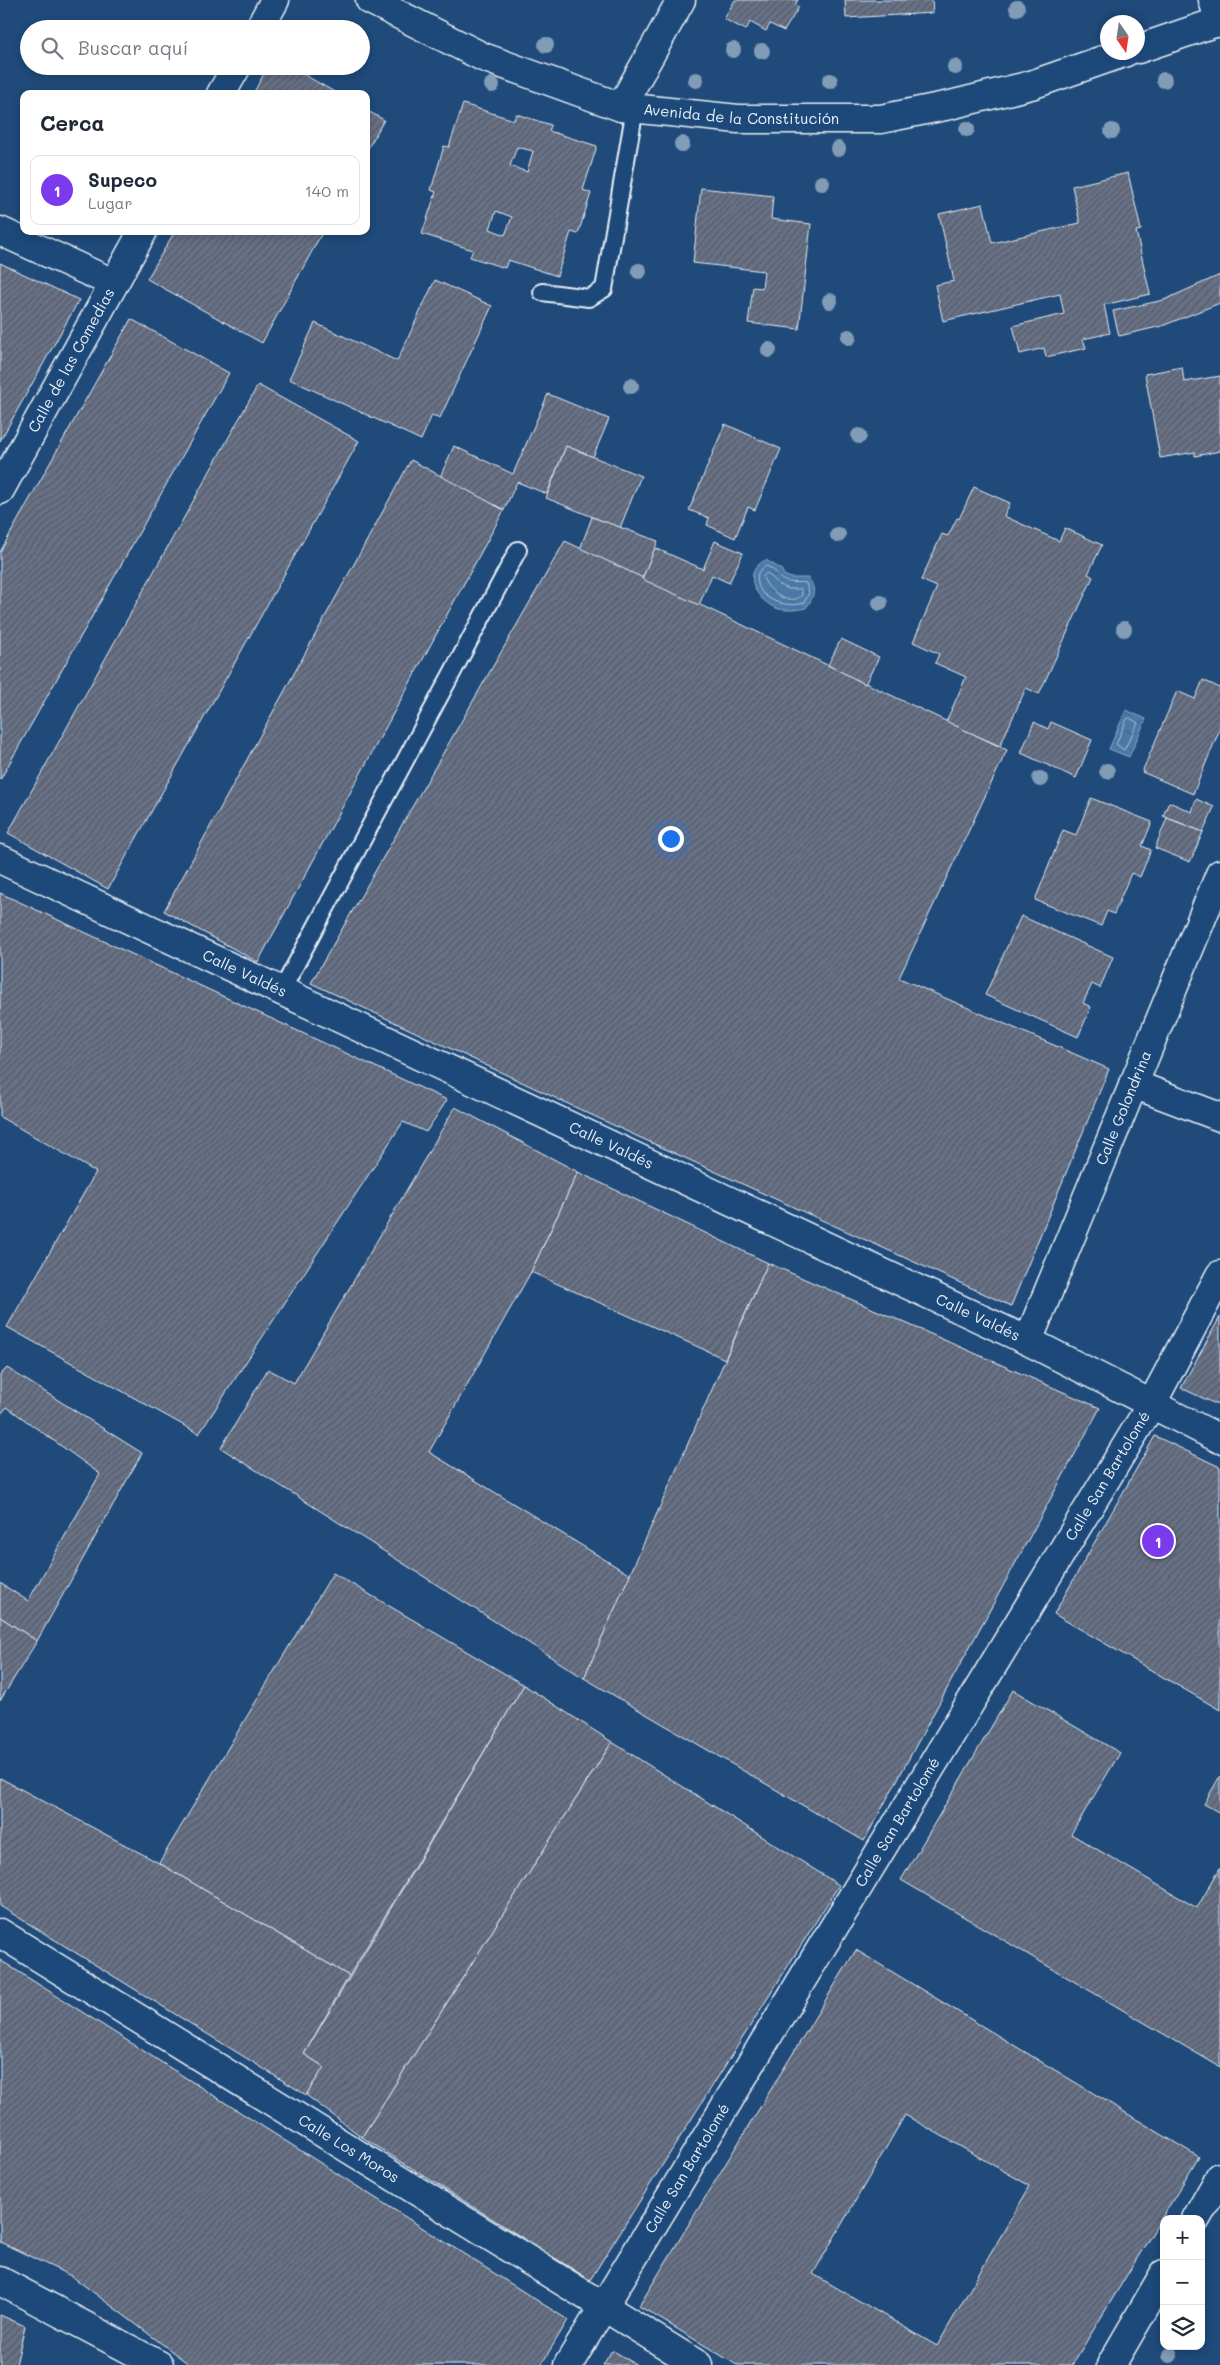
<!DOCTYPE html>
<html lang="es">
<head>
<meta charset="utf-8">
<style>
	:root { --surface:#fff; --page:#f2f2f3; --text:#1f2937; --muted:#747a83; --line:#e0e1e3; --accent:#7c3aed }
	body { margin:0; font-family:Mali,sans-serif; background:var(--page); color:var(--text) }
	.controls { position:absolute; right:15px; bottom:15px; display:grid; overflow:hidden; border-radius:10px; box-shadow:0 2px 8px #0003 }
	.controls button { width:45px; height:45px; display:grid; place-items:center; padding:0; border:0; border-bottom:1px solid var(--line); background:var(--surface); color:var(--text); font:25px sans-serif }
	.compass { position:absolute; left:1100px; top:15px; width:45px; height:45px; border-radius:50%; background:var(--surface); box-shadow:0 2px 8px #0003; rotate:167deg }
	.you { position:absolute; left:670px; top:838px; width:18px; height:18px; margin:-12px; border:4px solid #fff; border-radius:50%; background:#1a73e8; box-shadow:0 0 0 8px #1a73e833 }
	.badge { display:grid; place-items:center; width:32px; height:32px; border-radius:50%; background:var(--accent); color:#fff; font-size:16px; font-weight:700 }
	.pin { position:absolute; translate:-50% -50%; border:2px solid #fff; box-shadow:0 1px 5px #0006 }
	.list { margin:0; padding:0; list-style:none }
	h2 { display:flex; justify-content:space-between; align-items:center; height:65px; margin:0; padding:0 20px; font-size:21px }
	h2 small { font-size:16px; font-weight:400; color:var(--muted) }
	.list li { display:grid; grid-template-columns:32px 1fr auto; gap:15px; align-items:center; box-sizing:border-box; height:70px; margin:0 10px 10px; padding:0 10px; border:1px solid var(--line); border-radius:10px }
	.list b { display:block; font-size:19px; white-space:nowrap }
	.list p { margin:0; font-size:16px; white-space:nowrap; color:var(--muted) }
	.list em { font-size:16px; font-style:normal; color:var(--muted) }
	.icon { flex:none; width:28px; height:28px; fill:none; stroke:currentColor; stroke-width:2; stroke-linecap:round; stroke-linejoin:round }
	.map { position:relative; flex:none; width:1220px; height:2365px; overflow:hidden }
	.search { position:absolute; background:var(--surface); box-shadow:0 2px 8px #0003; left:20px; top:20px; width:350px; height:55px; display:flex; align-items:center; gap:12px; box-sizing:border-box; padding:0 18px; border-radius:28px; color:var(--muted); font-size:19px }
	.panel { position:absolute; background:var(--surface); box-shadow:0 2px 8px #0003; left:20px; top:90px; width:350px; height:145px; border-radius:10px }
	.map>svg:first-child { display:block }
	.water { fill:url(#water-ripples); stroke:#8aa9c7 }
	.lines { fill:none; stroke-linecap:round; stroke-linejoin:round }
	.shore { stroke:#a9c1d8; stroke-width:1 }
	.building { fill:url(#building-hatch); stroke:#e8f1f8; fill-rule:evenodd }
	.lane-casing { stroke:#e8f1f8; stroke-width:20 }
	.street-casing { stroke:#e8f1f8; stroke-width:31 }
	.secondary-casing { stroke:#e8f1f8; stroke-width:31 }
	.lane { stroke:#1f4a7a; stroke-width:16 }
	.street { stroke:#1f4a7a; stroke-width:28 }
	.secondary { stroke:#1f4a7a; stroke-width:28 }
	.tree { fill:#819cb6 }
	.labels { text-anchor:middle; stroke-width:5; stroke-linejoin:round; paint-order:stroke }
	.street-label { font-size:15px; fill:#e8f1f8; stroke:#1f4a7a }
</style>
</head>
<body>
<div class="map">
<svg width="1220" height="2365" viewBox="0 0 1220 2365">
	<defs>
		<pattern id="water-ripples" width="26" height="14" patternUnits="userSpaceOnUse" patternTransform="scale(1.25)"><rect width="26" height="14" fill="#4b79a7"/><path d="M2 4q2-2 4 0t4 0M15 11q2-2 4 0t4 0" fill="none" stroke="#49637d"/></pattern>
		<pattern id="building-hatch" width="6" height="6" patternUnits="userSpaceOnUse" patternTransform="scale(1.25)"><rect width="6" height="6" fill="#677186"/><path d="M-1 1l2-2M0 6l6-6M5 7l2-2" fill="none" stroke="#565c68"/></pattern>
	</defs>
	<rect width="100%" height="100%" fill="#1f4a7a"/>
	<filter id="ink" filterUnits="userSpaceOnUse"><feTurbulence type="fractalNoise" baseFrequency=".02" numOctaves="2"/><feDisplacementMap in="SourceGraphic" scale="10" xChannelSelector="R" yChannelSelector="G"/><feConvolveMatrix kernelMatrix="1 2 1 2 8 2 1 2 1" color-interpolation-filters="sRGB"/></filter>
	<g filter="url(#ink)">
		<g class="water">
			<path d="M766,560L781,569L784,575L791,578H808C817,588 814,597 806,608C797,610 788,611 779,609C757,603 739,572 766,560Z"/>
			<polygon points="1126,710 1146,719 1129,757 1109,749"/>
		</g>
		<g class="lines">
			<g class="shore">
				<path d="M766,566C776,569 775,574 781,579C789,585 798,581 806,583L809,593L804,603C784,609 752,598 758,573Z"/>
				<path d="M767,573L780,585L789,589H801L802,595C789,608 767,591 763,577Z"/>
				<polygon points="1130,718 1138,723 1124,750 1116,744 1127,719"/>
			</g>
		</g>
		<g class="building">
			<polygon points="735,0 798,0 795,5 799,7 784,31 770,24 766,31 750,22 746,30 724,19"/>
			<polygon points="845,0 932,0 933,13 846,18"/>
			<polygon points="268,66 289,66 338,94 253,94"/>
			<path d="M463,104L514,120L516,114L551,125L549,131L597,146L583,190L591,193L578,234L571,232L557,276L508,260L505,268L470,257L473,250L422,234L436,192L431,190L444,146L449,147ZM517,147L533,151L527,172L510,166ZM496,211L512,217L505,235L490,229Z"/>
			<polygon points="366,110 384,120 366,152"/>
			<polygon points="1128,173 1141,230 1136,231 1150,294 1104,305 1110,333 1083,339 1086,348 1046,357 1044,348 1020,354 1013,326 1064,314 1060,294 943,321 935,285 954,281 939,214 983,204 992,243 1080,223 1072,186"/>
			<polygon points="701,188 773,196 771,219 811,224 799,329 748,323 753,287 762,288 764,271 693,263"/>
			<polygon points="175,231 323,231 262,343 147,279"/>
			<polygon points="0,263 79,300 0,441"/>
			<polygon points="1220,275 1220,303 1162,326 1119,336 1113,311 1164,300"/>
			<polygon points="435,280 492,306 440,418 432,415 421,440 289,379 315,323 397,361"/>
			<polygon points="131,319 229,373 0,780 0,552"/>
			<polygon points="1182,367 1184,382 1220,376 1220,451 1195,456 1195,452 1160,458 1145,374"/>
			<polygon points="258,385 359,441 108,889 8,833"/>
			<polygon points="548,394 609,419 593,457 566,446 547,494 517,482 504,510 440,477 454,446 513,474"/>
			<polygon points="725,424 781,449 755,510 748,507 735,538 707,525 709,518 689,510"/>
			<polygon points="566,446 641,476 620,528 546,498"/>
			<polygon points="411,460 504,510 258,962 164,911"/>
			<polygon points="974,487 1010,503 1004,516 1059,541 1065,528 1102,545 1088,574 1093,577 1039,694 1026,688 1000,746 946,722 966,677 935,663 939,654 913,642 937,587 921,580 942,534 948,536 957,518 959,519"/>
			<polygon points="592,517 658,541 642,579 580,549"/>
			<polygon points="565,541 1007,750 899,978 1109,1069 1011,1306 630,1133 311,983"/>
			<polygon points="715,541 743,553 729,583 712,575 699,605 642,579 655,548 703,569"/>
			<polygon points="841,639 879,657 865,684 828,665"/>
			<polygon points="1203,680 1220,688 1220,729 1193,794 1142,772 1177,691 1195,699"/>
			<polygon points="1034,722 1048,729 1051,722 1092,740 1076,778 1021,753"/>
			<polygon points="1091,798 1152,822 1142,846 1151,850 1140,877 1131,873 1114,914 1107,911 1101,926 1035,900 1063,830 1076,835"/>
			<polygon points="1196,799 1214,807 1203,832 1163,816 1169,802 1192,812"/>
			<polygon points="1167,818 1203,832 1190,862 1155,848"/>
			<polygon points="0,893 447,1100 426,1132 403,1122 199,1434 7,1327 96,1172 0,1117"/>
			<polygon points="1021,916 1113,957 1100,988 1092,984 1083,1003 1091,1007 1078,1037 985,995"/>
			<polygon points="455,1107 578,1172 531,1272 429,1452 630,1575 584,1678 221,1448 268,1369 294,1383"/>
			<polygon points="578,1172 768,1263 725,1359 531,1272"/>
			<polygon points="768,1263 1100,1408 864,1841 584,1678"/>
			<polygon points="1220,1317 1220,1406 1181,1388"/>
			<polygon points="7,1368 142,1453 37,1641 0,1617 0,1583 28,1601 100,1474 7,1407 0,1415 0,1375"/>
			<polygon points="1155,1436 1220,1467 1220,1710 1054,1614"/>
			<polygon points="333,1573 524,1685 349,1976 159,1863"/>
			<polygon points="0,1617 37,1641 0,1701"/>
			<polygon points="524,1685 612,1742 362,2137 306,2095 324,2067 304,2054"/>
			<polygon points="1013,1690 1120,1753 1071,1834 1197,1908 1220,1868 1220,2067 901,1880"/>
			<polygon points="612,1742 839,1885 590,2280 362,2137"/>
			<polygon points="1220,1776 1220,1813 1204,1804"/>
			<polygon points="0,1778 159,1863 349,1976 304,2054 324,2067 306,2095 0,1906"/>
			<path d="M856,1950L1199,2157L1072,2365H737L639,2306ZM905,2115L1030,2186L937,2346L813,2274Z"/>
			<polygon points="0,1960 568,2320 541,2365 190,2365 73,2277 0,2242"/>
			<polygon points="0,2315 25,2326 16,2365 0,2365"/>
			<polygon points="612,2350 637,2365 603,2365"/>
		</g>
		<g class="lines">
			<g class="lane-casing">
				<g id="lane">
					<polyline points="542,292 589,298 604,289 635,108"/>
					<polyline points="282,990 518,550"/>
				</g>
			</g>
			<g class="street-casing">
				<g id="street">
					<polyline points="1213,0 1220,23"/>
					<polyline points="259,29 275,0"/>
					<polyline points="221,94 237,66"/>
					<polyline points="621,107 681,0"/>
					<polyline points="0,231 113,283"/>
					<path id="s1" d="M0,490L143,231"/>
					<polyline points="1133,1084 1220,1117"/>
					<path id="s2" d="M1028,1341L1220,874"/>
					<polyline points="0,2281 159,2365"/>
					<path id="s3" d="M568,2365L1151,1405L1220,1275"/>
				</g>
			</g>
			<g class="secondary-casing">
				<g id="secondary">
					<path id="s4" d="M370,0L483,57L621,107L738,119H881L950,105L1031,85L1126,52"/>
					<polyline points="1138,49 1220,21"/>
					<path id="s5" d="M0,859L1028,1341L1220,1439"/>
					<path id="s6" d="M0,1933L698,2365"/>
					<polyline points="1196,2219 1220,2177"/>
					<polyline points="1111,2365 1164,2274"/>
				</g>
			</g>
			<use href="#lane" class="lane"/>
			<use href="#street" class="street"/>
			<use href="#secondary" class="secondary"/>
		</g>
		<g class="tree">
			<circle cx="1017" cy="8" r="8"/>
			<circle cx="546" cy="45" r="8"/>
			<circle cx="733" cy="50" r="8"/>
			<circle cx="762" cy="51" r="8"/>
			<circle cx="955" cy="67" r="8"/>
			<circle cx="696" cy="80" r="8"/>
			<circle cx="1164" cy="80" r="8"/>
			<circle cx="830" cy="81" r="8"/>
			<circle cx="492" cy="85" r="8"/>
			<circle cx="967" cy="129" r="8"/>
			<circle cx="1112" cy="131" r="8"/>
			<circle cx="682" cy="144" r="8"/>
			<circle cx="838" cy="149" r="8"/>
			<circle cx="822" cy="183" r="8"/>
			<circle cx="639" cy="271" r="8"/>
			<circle cx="830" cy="301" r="8"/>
			<circle cx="849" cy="337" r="8"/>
			<circle cx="769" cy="350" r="8"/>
			<circle cx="631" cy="386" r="8"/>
			<circle cx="859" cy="436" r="8"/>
			<circle cx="838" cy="535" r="8"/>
			<circle cx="880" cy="603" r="8"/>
			<circle cx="1124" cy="629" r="8"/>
			<circle cx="1107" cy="771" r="8"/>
			<circle cx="1040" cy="779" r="8"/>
			<circle cx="1170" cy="2355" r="8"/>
		</g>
	</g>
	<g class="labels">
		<g class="street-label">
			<text dy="5" stroke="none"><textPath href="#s4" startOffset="394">Avenida de la Constitución</textPath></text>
			<text dy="5" stroke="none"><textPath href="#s1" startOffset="148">Calle de las Comedias</textPath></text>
			<text dy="5" stroke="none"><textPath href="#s5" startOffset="270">Calle Valdés</textPath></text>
			<text dy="5" stroke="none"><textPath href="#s2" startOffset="252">Calle Golondrina</textPath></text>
			<text dy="5" stroke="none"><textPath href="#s5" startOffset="675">Calle Valdés</textPath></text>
			<text dy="5" stroke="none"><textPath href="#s5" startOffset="1080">Calle Valdés</textPath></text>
			<text dy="5" stroke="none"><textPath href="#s3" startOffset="1040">Calle San Bartolomé</textPath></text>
			<text dy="5" stroke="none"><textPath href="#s3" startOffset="635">Calle San Bartolomé</textPath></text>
			<text dy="5" stroke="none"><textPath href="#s6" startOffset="410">Calle Los Moros</textPath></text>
			<text dy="5" stroke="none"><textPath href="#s3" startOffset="230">Calle San Bartolomé</textPath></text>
		</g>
	</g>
</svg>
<div class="controls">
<button>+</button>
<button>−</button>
<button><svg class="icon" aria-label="layers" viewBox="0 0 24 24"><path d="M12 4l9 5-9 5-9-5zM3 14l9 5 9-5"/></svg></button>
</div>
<svg class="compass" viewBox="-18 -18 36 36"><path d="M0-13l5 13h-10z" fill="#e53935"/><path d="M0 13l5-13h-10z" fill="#747a83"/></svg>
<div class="you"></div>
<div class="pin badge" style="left:1158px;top:1541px">1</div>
<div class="search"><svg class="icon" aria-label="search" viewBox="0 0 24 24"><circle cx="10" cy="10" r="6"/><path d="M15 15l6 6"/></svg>Buscar aquí</div>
<section class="panel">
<h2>Cerca<small></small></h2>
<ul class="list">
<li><span class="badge">1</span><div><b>Supeco</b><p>Lugar</p></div><em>140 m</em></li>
</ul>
</section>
</div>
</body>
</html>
